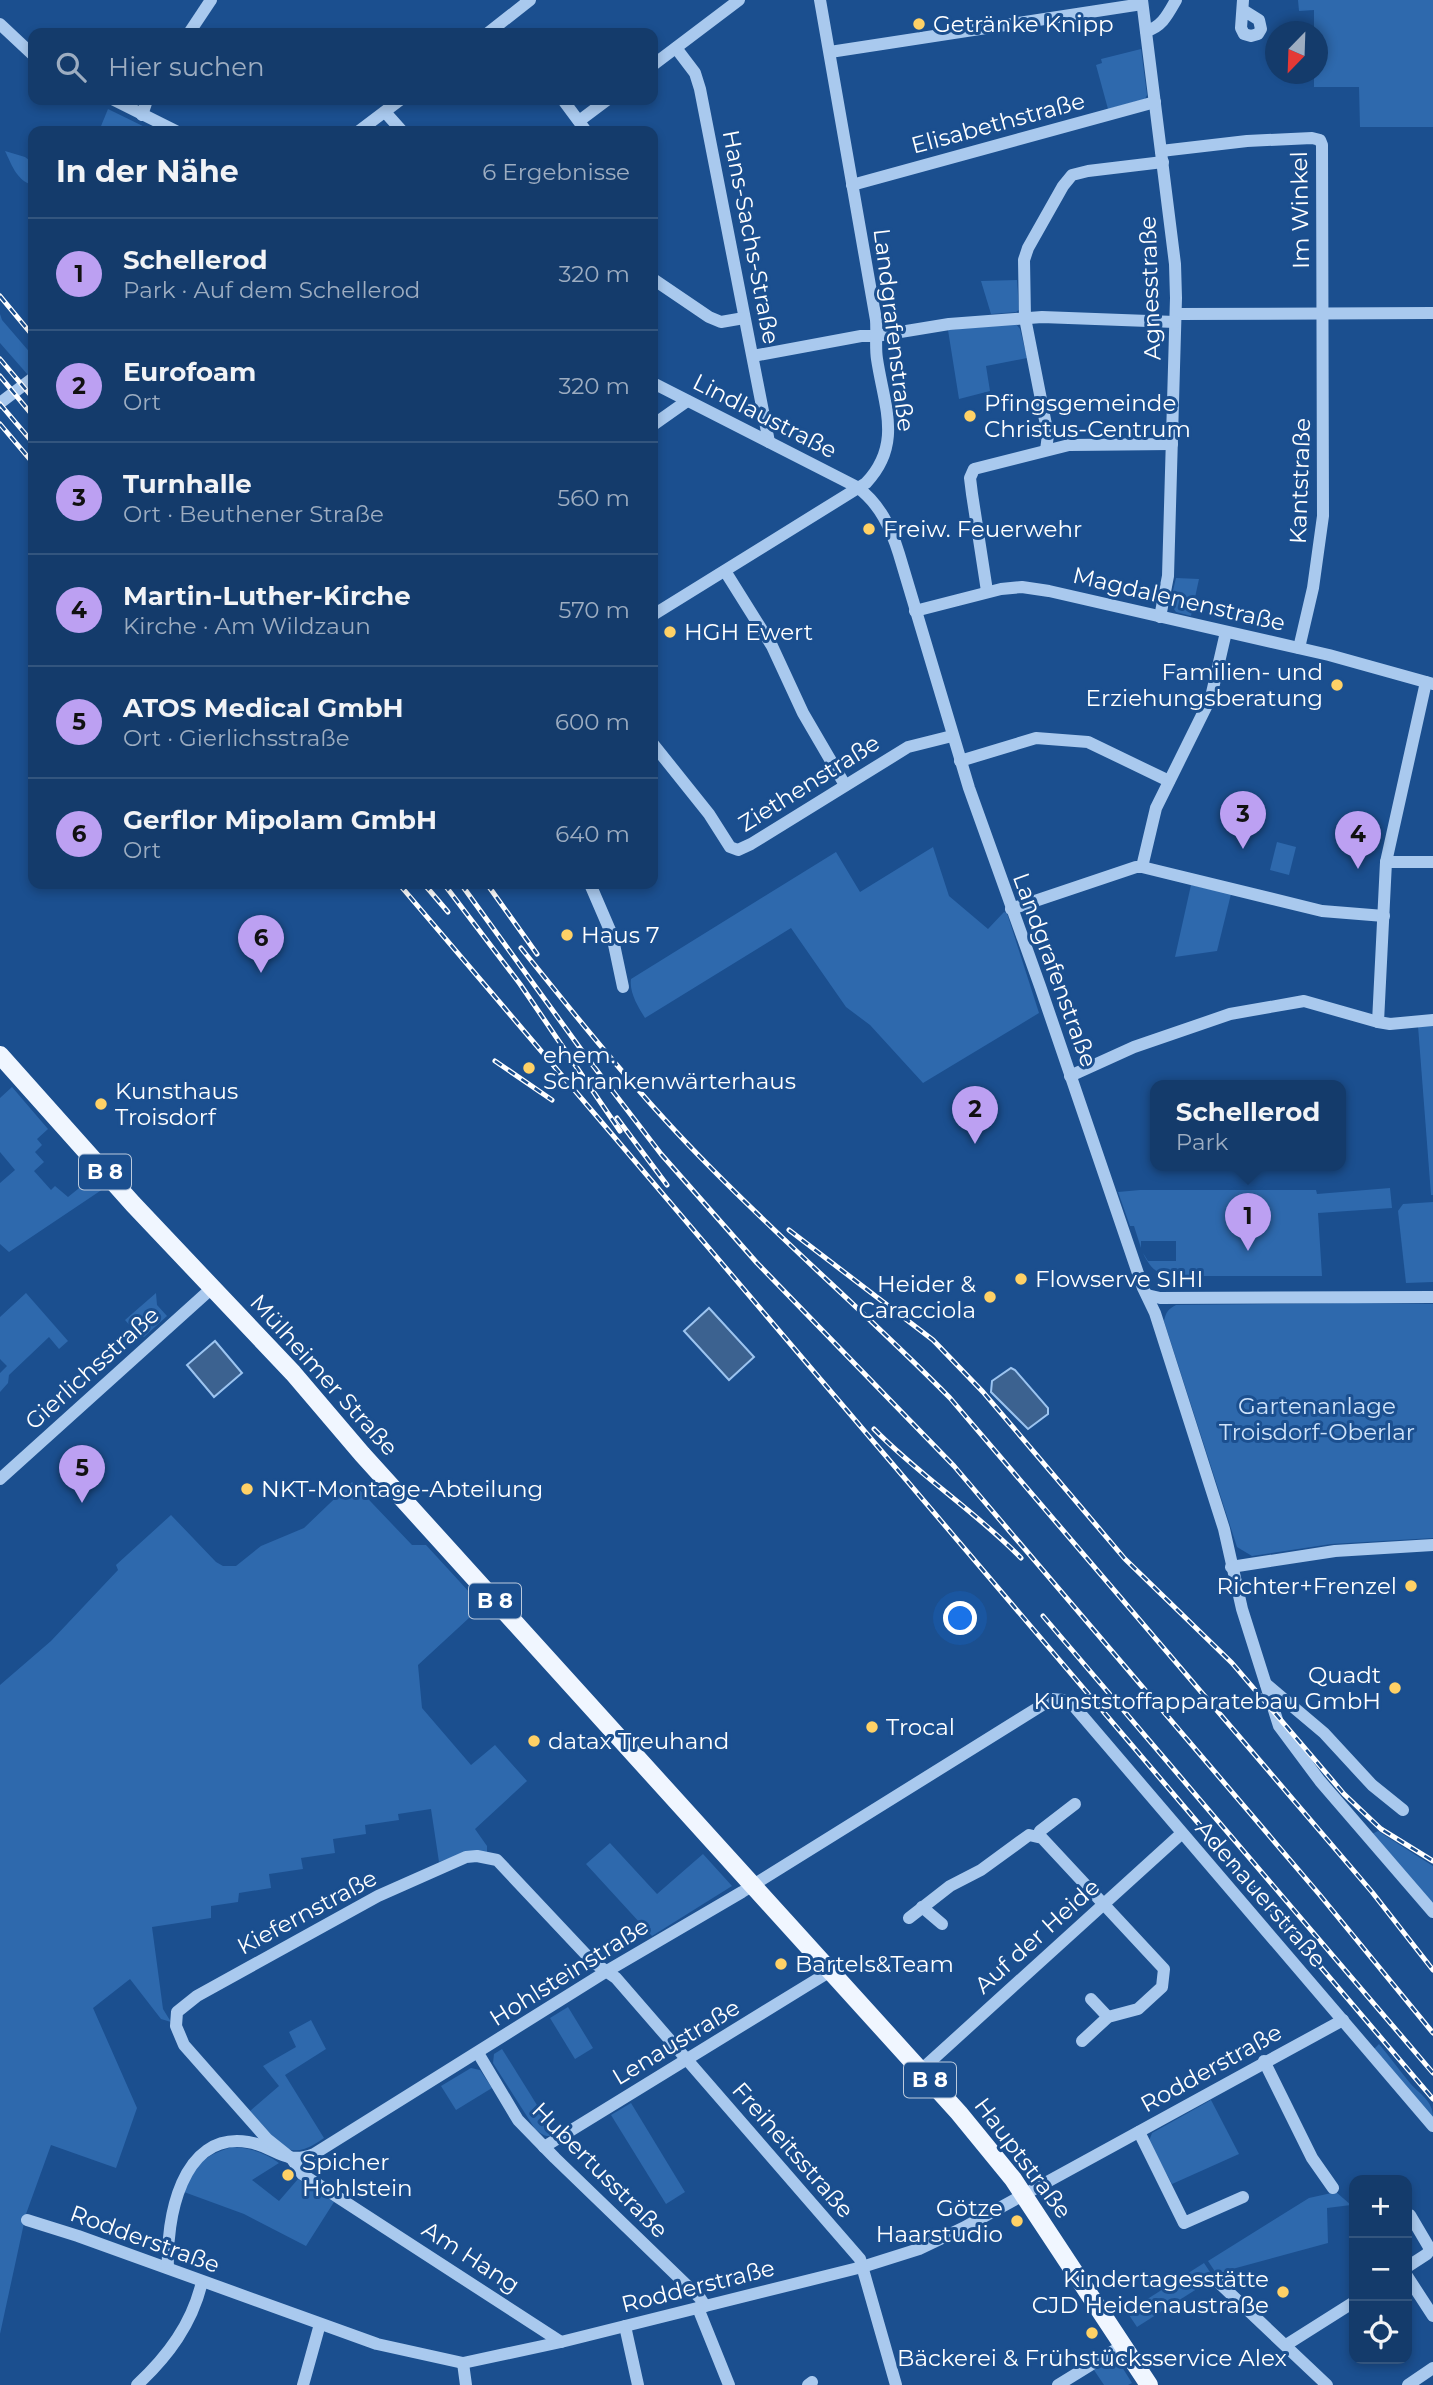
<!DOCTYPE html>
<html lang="de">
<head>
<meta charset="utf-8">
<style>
	:root { --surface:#143b6b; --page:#1d4271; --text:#f1f3f6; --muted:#9dadc1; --line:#33557e; --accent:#bca0f2 }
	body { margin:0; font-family:Montserrat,sans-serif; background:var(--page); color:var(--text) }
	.controls { position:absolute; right:21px; bottom:21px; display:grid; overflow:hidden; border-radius:14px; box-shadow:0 4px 10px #0003 }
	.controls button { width:63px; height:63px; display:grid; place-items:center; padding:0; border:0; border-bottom:2px solid var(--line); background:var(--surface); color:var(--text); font:35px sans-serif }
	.compass { position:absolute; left:1265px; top:21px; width:63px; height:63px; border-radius:50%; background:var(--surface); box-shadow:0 4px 10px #0003; rotate:203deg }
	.you { position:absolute; left:961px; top:1619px; width:24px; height:24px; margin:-18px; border:5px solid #fff; border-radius:50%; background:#1a73e8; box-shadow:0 0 0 10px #1a73e833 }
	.badge { display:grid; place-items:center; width:46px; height:46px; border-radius:50%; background:var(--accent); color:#111; font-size:23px; font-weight:700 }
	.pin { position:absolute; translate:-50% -58px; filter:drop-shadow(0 2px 4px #0008) }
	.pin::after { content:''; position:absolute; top:37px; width:24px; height:21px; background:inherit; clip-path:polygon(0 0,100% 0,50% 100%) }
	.popup { position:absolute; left:1150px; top:1080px; width:196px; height:91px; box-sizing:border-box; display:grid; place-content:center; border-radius:14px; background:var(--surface); filter:drop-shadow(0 2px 5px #0005); font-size:23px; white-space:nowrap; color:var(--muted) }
	.popup b { font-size:26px; color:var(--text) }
	.popup::after { content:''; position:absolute; left:50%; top:100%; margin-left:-14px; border:14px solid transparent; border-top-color:var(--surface) }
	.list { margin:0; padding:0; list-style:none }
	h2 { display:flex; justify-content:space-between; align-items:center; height:91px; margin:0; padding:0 28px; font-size:30px }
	h2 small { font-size:23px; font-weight:400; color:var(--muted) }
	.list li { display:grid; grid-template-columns:46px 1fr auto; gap:21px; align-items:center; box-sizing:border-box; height:112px; padding:0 28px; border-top:2px solid var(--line) }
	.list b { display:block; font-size:26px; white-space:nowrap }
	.list p { margin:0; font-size:23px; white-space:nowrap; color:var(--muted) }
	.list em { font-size:23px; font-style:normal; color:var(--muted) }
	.icon { flex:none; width:38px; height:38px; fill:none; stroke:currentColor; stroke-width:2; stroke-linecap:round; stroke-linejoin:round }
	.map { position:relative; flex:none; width:1433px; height:2385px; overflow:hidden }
	.search { position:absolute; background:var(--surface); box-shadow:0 4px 10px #0003; left:28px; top:28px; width:630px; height:77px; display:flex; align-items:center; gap:18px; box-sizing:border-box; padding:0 24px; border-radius:14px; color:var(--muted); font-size:26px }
	.panel { position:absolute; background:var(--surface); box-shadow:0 4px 10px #0003; left:28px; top:126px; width:630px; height:763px; border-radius:14px }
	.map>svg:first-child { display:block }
	.green { fill:#2e69ad }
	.water { fill:#3c6290; stroke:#9cc4f0; stroke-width:2 }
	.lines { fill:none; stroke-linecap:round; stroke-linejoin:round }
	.minor { stroke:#a9c9ee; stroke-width:12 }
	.major { stroke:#f0f6ff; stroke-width:18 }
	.rail-casing { stroke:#fff; stroke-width:5 }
	.rail { stroke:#1b4f8f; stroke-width:2.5; stroke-dasharray:8; stroke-linecap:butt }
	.poi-dot { fill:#ffd166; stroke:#1b4f8f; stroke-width:2.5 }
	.labels { text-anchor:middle; stroke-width:6; stroke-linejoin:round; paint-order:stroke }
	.shield { fill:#1b4f8f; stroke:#bbcadd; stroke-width:2 }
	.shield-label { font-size:21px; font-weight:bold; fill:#fff }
	.poi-label { font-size:23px; fill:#fff; stroke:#1b4f8f; text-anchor:start }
	.street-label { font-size:23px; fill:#fff; stroke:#1b4f8f }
	.park-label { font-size:23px; fill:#cfe3fa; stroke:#1b4f8f }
</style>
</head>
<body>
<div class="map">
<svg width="1433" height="2385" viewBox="0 0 1433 2385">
	<rect width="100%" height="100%" fill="#1b4f8f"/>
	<g class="green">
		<polygon points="1298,0 1433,0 1433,127 1360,127 1359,87 1314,87 1314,74 1318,74 1318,32 1314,31 1314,10 1299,11"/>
		<polygon points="1141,49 1147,95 1145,99 1108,109 1096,65 1102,63 1101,59"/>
		<polygon points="108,109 153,131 99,131"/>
		<path d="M5,151L25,157L33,163V181L30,184C16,179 11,163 5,151Z"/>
		<polygon points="1017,280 1019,310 1016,312 991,314 981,281"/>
		<polygon points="0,314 2,320 33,356 33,370 28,375 0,343"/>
		<polygon points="1016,324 1020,329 1027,358 986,366 990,391 959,399 948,330"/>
		<polygon points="1176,578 1199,579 1191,616 1176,612 1170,603"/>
		<polygon points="1277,842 1296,847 1289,875 1270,870"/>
		<path d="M933,847L949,896L988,929L1004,912L1007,913L1039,1013L923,1083L870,1025L846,1007L791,928L645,1018C638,1007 629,992 631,979L836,852L860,892Z"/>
		<polygon points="1191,885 1231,894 1217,951 1175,957"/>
		<polygon points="1433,1025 1433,1195 1431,1195 1418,1026"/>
		<polygon points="12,1087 48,1129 37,1139 42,1145 35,1152 44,1162 34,1171 51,1190 55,1186 68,1197 93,1177 103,1189 9,1252 0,1244 0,1183 15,1170 0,1152 0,1098"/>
		<path d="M1390,1188L1392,1208L1318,1213L1322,1276H1178C1159,1276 1151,1270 1143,1253L1148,1261H1176V1241H1141V1248L1134,1226H1130L1118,1192L1140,1190H1316L1317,1194Z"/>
		<polygon points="1433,1202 1433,1282 1406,1283 1398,1211 1403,1204"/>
		<polygon points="26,1293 68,1341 59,1349 49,1337 9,1375 8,1383 0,1392 0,1373 7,1366 0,1359 0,1317"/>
		<polygon points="156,1293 157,1305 167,1316 144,1337 139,1336 125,1320"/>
		<path d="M1354,1303L1433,1304V1538L1331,1544L1252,1556L1237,1547L1164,1321C1166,1312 1168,1309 1176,1305Z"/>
		<polygon points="352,1482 412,1545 426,1545 482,1606 418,1665 422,1708 471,1765 495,1745 527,1781 475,1829 487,1846 487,1852 470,1851 439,1862 431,1809 398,1814 399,1820 365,1825 366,1834 333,1839 335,1853 301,1858 303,1869 269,1874 271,1888 239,1893 238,1902 211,1906 211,1918 152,1927 163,2009 171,2022 161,2019 130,1979 93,2008 137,2108 116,2168 51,2145 26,2214 0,2334 0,1685 51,1641 118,1570 116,1565 171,1515 216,1562 223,1566 236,1566 261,1546 304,1528"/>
		<polygon points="1378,1831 1433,1866 1433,1904 1372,1834"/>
		<polygon points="610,1843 657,1894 703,1854 732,1886 652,1936 586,1864"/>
		<polygon points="568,2007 593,2048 575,2059 550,2018"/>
		<path d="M311,2020L326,2049L285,2075L324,2138C318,2142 311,2147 304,2149C280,2157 263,2126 250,2111L279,2086L263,2066L296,2047L289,2032Z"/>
		<path d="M1379,2044C1390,2057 1400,2071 1410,2083C1420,2095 1433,2100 1433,2118L1374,2049Z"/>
		<path d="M502,2049L555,2134C547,2139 541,2134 535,2129L493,2063L494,2054Z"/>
		<polygon points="471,2068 480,2070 492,2088 456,2110 441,2086"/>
		<polygon points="1211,2100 1239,2154 1172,2184 1149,2141 1152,2133"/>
		<polygon points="631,2103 685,2192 666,2204 611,2115"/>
		<path d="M232,2147C250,2148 264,2152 279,2163L252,2180L279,2201L298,2179L334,2202L306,2246L244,2214L184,2192C194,2165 203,2156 232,2147Z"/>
		<polygon points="1336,2192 1351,2205 1327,2208 1328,2243 1225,2271 1218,2276 1208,2261 1309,2198"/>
		<polygon points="1204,2263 1214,2278 1137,2327 1127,2312"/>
		<polygon points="1113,2357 1117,2359 1132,2383 1128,2385 1104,2385 1094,2370"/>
	</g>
	<g class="water">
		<polygon points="709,1308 754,1357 729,1380 684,1331"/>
		<polygon points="215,1341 242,1373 214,1397 187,1365"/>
		<polygon points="1011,1368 1015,1370 1048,1408 1048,1414 1028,1429 991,1392 992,1381"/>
	</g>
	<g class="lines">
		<g class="minor">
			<polyline points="1142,0 1175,264 1176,298 1168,576 1160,617"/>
			<polyline points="1243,0 1241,28 1244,34 1251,36 1258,34 1261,29 1259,20 1243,10"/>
			<polyline points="0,24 33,55"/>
			<path d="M1146,31C1162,27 1168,14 1176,0"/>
			<polyline points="189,33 211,0"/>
			<polyline points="488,33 530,0"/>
			<polyline points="676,48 695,73 700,89 769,442"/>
			<polyline points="830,52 1142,4"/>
			<polyline points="653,65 739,0"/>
			<polyline points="114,100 176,131"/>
			<polyline points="563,100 586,131"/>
			<polyline points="385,112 402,131"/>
			<polyline points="142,115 147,100"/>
			<polyline points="579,121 607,100"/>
			<polyline points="359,131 400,100"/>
			<polyline points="1161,151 1247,141 1312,138 1320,140 1322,145 1323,516 1313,588 1299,648"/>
			<polyline points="852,185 1155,102"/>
			<polyline points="653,279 709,317 721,322 744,318"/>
			<polyline points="1176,314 1433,313"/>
			<polyline points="753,356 861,336 876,336 949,324 1042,317 1175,322"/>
			<path d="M653,383L857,487C880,504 891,528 899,554L969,788L1040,986L1143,1288L1155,1313L1224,1529L1242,1609L1279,1726L1320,1781L1433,1912"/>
			<polyline points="0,403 33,378"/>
			<polyline points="653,425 687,401"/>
			<polyline points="1046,450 1048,435 1025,318 1024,260 1028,248 1063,186 1072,175 1088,171 1163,162"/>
			<polyline points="725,571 772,646 803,713 845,785"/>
			<polyline points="987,591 972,494 970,478 974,469 1069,445 1172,444"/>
			<polyline points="915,611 1001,589 1022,587 1049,591 1329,655 1433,684"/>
			<path d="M653,615L866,483C903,444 884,406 877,359C875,346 877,333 876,320L820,0"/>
			<polyline points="653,744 709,814 730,847 738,850 751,844 908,747 952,736"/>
			<polyline points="960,761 1036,738 1088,742 1169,781"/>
			<polyline points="1386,862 1433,862"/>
			<polyline points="1142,867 1156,808 1211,697 1226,632"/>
			<polyline points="590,884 612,935 623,987"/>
			<polyline points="1011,909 1136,867 1142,867 1322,911 1384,916"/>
			<polyline points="1378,1022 1386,862 1426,682"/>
			<polyline points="1070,1076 1134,1047 1230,1014 1304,1001 1378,1022 1390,1024 1433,1020"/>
			<polyline points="1147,1295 1160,1298 1433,1297"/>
			<polyline points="0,1479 212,1288"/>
			<polyline points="1231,1567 1335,1551 1433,1545"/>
			<polyline points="1266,1684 1324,1733 1372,1785 1403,1810"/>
			<polyline points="1038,1836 1040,1831 1075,1804"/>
			<polyline points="922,1907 942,1924"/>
			<polyline points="909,1918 950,1886 981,1870 1029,1835 1042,1838 1164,1969 1162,1987 1138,2009 1108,2017 1082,2041"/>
			<polyline points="1091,1999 1108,2017"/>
			<polyline points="478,2053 518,2120 555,2158 700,2298 705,2306"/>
			<polyline points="1264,2061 1312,2158 1333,2188"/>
			<polyline points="921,2070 1181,1834"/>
			<polyline points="1139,2132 1184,2223 1243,2197"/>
			<polyline points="544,2147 829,1972"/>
			<polyline points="27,2220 78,2236 377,2344 463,2363 561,2342 862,2267 919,2249 963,2228 1343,2020"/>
			<polyline points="1407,2267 1427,2254 1430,2249 1410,2215"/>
			<path d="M168,2268C166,2220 181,2131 248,2142C275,2146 284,2166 314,2154L607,1971L742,1892L1052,1699L1063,1700L1073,1705L1433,2126"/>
			<polyline points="1407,2276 1433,2316"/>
			<polyline points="1218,2282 1327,2385"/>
			<polyline points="698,2308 729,2385"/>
			<polyline points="625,2326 638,2385"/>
			<polyline points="561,2342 302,2174 292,2159 267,2139 184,2045 176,2026 177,2012 197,1996 378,1896 466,1857 477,1856 497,1860 593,1962 616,1978 860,2259 896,2385"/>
			<polyline points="1286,2345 1354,2302"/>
			<polyline points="463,2363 466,2385"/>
			<path d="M137,2385C168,2356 192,2324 202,2282"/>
			<polyline points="303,2385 320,2324"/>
			<polyline points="808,2385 812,2382"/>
			<polyline points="1058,2385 1123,2345"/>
			<polyline points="1408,2385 1433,2368"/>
		</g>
		<polyline class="major" points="0,1055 133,1204 293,1373 362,1454 959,2113 1013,2179 1149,2385"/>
		<g class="rail-casing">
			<g id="rail">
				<polyline points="0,296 33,336"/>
				<polyline points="0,359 33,398"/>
				<polyline points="0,376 33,416"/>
				<polyline points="0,404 33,443"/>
				<polyline points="0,424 33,463"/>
				<polyline points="399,884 1433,2099"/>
				<polyline points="424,884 448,912"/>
				<polyline points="444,884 520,984 620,1131"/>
				<polyline points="461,884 588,1059 661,1154 757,1263 954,1466 1319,1894 1433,2033"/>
				<polyline points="487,884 537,954"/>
				<path d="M521,948C582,1024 643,1100 712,1169C790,1248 873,1320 950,1398L1372,1892L1433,1970"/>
				<polyline points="495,1061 552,1100"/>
				<polyline points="617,1118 667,1185"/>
				<polyline points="789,1230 933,1340 983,1392 1125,1559 1232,1663 1344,1794 1381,1829 1433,1861"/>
				<path d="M874,1429C920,1476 975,1511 1021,1558"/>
				<polyline points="1043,1616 1433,2073"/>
			</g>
		</g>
		<use href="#rail" class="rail"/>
	</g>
	<g class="poi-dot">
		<circle cx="919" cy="24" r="7"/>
		<circle cx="970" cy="416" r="7"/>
		<circle cx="869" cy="529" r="7"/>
		<circle cx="670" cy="632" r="7"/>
		<circle cx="1337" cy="685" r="7"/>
		<circle cx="567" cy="935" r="7"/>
		<circle cx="529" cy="1068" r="7"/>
		<circle cx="101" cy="1104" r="7"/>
		<circle cx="1021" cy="1279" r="7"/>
		<circle cx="990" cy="1297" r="7"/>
		<circle cx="247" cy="1489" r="7"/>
		<circle cx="1411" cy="1586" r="7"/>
		<circle cx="1395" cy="1688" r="7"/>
		<circle cx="872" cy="1727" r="7"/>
		<circle cx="534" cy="1741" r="7"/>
		<circle cx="781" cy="1964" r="7"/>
		<circle cx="288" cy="2175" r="7"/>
		<circle cx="1017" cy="2221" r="7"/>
		<circle cx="1283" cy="2292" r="7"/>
		<circle cx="1092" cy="2333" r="7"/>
	</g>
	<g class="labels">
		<g class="shield">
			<rect x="79" y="1154.5" width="52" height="35" rx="5"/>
			<rect x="469" y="1583.5" width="52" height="35" rx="5"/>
			<rect x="904" y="2062.5" width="52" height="35" rx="5"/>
		</g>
		<g class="shield-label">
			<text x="105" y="1179">B 8</text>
			<text x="495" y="1608">B 8</text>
			<text x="930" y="2087">B 8</text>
		</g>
		<g class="poi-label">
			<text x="933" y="32">Getränke Knipp</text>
			<text x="984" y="411">Pfingsgemeinde<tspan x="984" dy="26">Christus-Centrum</tspan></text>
			<text x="883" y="537">Freiw. Feuerwehr</text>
			<text x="684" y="640">HGH Ewert</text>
			<text x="1323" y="680" text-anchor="end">Familien- und<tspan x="1323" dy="26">Erziehungsberatung</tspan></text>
			<text x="581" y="943">Haus 7</text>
			<text x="543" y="1063">ehem.<tspan x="543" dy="26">Schrankenwärterhaus</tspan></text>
			<text x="115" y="1099">Kunsthaus<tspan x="115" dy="26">Troisdorf</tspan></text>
			<text x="1035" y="1287">Flowserve SIHI</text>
			<text x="976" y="1292" text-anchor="end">Heider &amp;<tspan x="976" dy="26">Caracciola</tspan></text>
			<text x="261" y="1497">NKT-Montage-Abteilung</text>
			<text x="1397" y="1594" text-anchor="end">Richter+Frenzel</text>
			<text x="1381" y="1683" text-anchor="end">Quadt<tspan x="1381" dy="26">Kunststoffapparatebau GmbH</tspan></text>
			<text x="886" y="1735">Trocal</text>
			<text x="548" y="1749">datax Treuhand</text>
			<text x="795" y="1972">Bartels&amp;Team</text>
			<text x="302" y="2170">Spicher<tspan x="302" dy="26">Hohlstein</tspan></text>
			<text x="1003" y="2216" text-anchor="end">Götze<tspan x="1003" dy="26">Haarstudio</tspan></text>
			<text x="1269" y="2287" text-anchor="end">Kindertagesstätte<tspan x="1269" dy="26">CJD Heidenaustraße</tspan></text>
			<text x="1092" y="2366" text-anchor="middle">Bäckerei &amp; Frühstücksservice Alex</text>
		</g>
		<g class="street-label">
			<text transform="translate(998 123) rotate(-15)" y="8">Elisabethstraße</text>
			<text transform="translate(1300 210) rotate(-91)" y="8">Im Winkel</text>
			<text transform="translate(751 237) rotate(79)" y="8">Hans-Sachs-Straße</text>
			<text transform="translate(1150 288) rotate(-92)" y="8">Agnesstraße</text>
			<text transform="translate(894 330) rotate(83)" y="8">Landgrafenstraße</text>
			<text transform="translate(765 416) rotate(27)" y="8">Lindlaustraße</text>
			<text transform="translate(1300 481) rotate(-88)" y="8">Kantstraße</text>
			<text transform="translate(1179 599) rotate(13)" y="8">Magdalenenstraße</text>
			<text transform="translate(809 783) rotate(-32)" y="8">Ziethenstraße</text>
			<text transform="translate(1055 970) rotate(70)" y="8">Landgrafenstraße</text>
			<text transform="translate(92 1368) rotate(-42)" y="8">Gierlichsstraße</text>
			<text transform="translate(324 1375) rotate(48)" y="8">Mülheimer Straße</text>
			<text transform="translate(1261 1894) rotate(49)" y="8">Adenauerstraße</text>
			<text transform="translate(307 1912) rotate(-28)" y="8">Kiefernstraße</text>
			<text transform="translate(1037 1936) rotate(-42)" y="8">Auf der Heide</text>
			<text transform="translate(569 1972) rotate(-32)" y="8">Hohlsteinstraße</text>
			<text transform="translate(676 2042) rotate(-31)" y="8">Lenaustraße</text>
			<text transform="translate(1211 2068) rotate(-29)" y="8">Rodderstraße</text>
			<text transform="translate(793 2150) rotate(49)" y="8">Freiheitsstraße</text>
			<text transform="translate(1023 2158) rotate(53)" y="8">Hauptstraße</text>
			<text transform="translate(600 2170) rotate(45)" y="8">Hubertusstraße</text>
			<text transform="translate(145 2239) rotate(20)" y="8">Rodderstraße</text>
			<text transform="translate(471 2257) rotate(33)" y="8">Am Hang</text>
			<text transform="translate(698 2286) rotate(-14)" y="8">Rodderstraße</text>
		</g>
		<g class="park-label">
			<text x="1317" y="1414">Gartenanlage<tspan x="1317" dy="26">Troisdorf-Oberlar</tspan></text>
		</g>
	</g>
</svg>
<div class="controls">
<button>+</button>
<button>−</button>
<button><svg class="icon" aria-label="locate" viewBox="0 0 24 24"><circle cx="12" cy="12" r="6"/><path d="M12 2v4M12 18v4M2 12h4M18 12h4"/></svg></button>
</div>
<svg class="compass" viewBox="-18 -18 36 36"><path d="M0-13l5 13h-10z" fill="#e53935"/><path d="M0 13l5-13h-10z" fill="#9dadc1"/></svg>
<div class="you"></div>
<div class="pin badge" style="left:1248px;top:1251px">1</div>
<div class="popup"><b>Schellerod</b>Park</div>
<div class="pin badge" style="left:975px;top:1144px">2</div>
<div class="pin badge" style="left:1243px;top:849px">3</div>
<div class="pin badge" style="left:1358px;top:869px">4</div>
<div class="pin badge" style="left:82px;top:1503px">5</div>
<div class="pin badge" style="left:261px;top:973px">6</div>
<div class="search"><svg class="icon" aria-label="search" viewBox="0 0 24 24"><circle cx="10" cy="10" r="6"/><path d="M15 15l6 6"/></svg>Hier suchen</div>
<section class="panel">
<h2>In der Nähe<small>6 Ergebnisse</small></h2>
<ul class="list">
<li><span class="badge">1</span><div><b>Schellerod</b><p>Park · Auf dem Schellerod</p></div><em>320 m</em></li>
<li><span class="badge">2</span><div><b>Eurofoam</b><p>Ort</p></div><em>320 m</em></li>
<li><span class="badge">3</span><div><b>Turnhalle</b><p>Ort · Beuthener Straße</p></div><em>560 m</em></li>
<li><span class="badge">4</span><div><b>Martin-Luther-Kirche</b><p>Kirche · Am Wildzaun</p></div><em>570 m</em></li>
<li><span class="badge">5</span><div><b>ATOS Medical GmbH</b><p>Ort · Gierlichsstraße</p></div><em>600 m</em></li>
<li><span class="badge">6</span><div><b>Gerflor Mipolam GmbH</b><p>Ort</p></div><em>640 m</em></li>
</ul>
</section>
</div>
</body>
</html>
